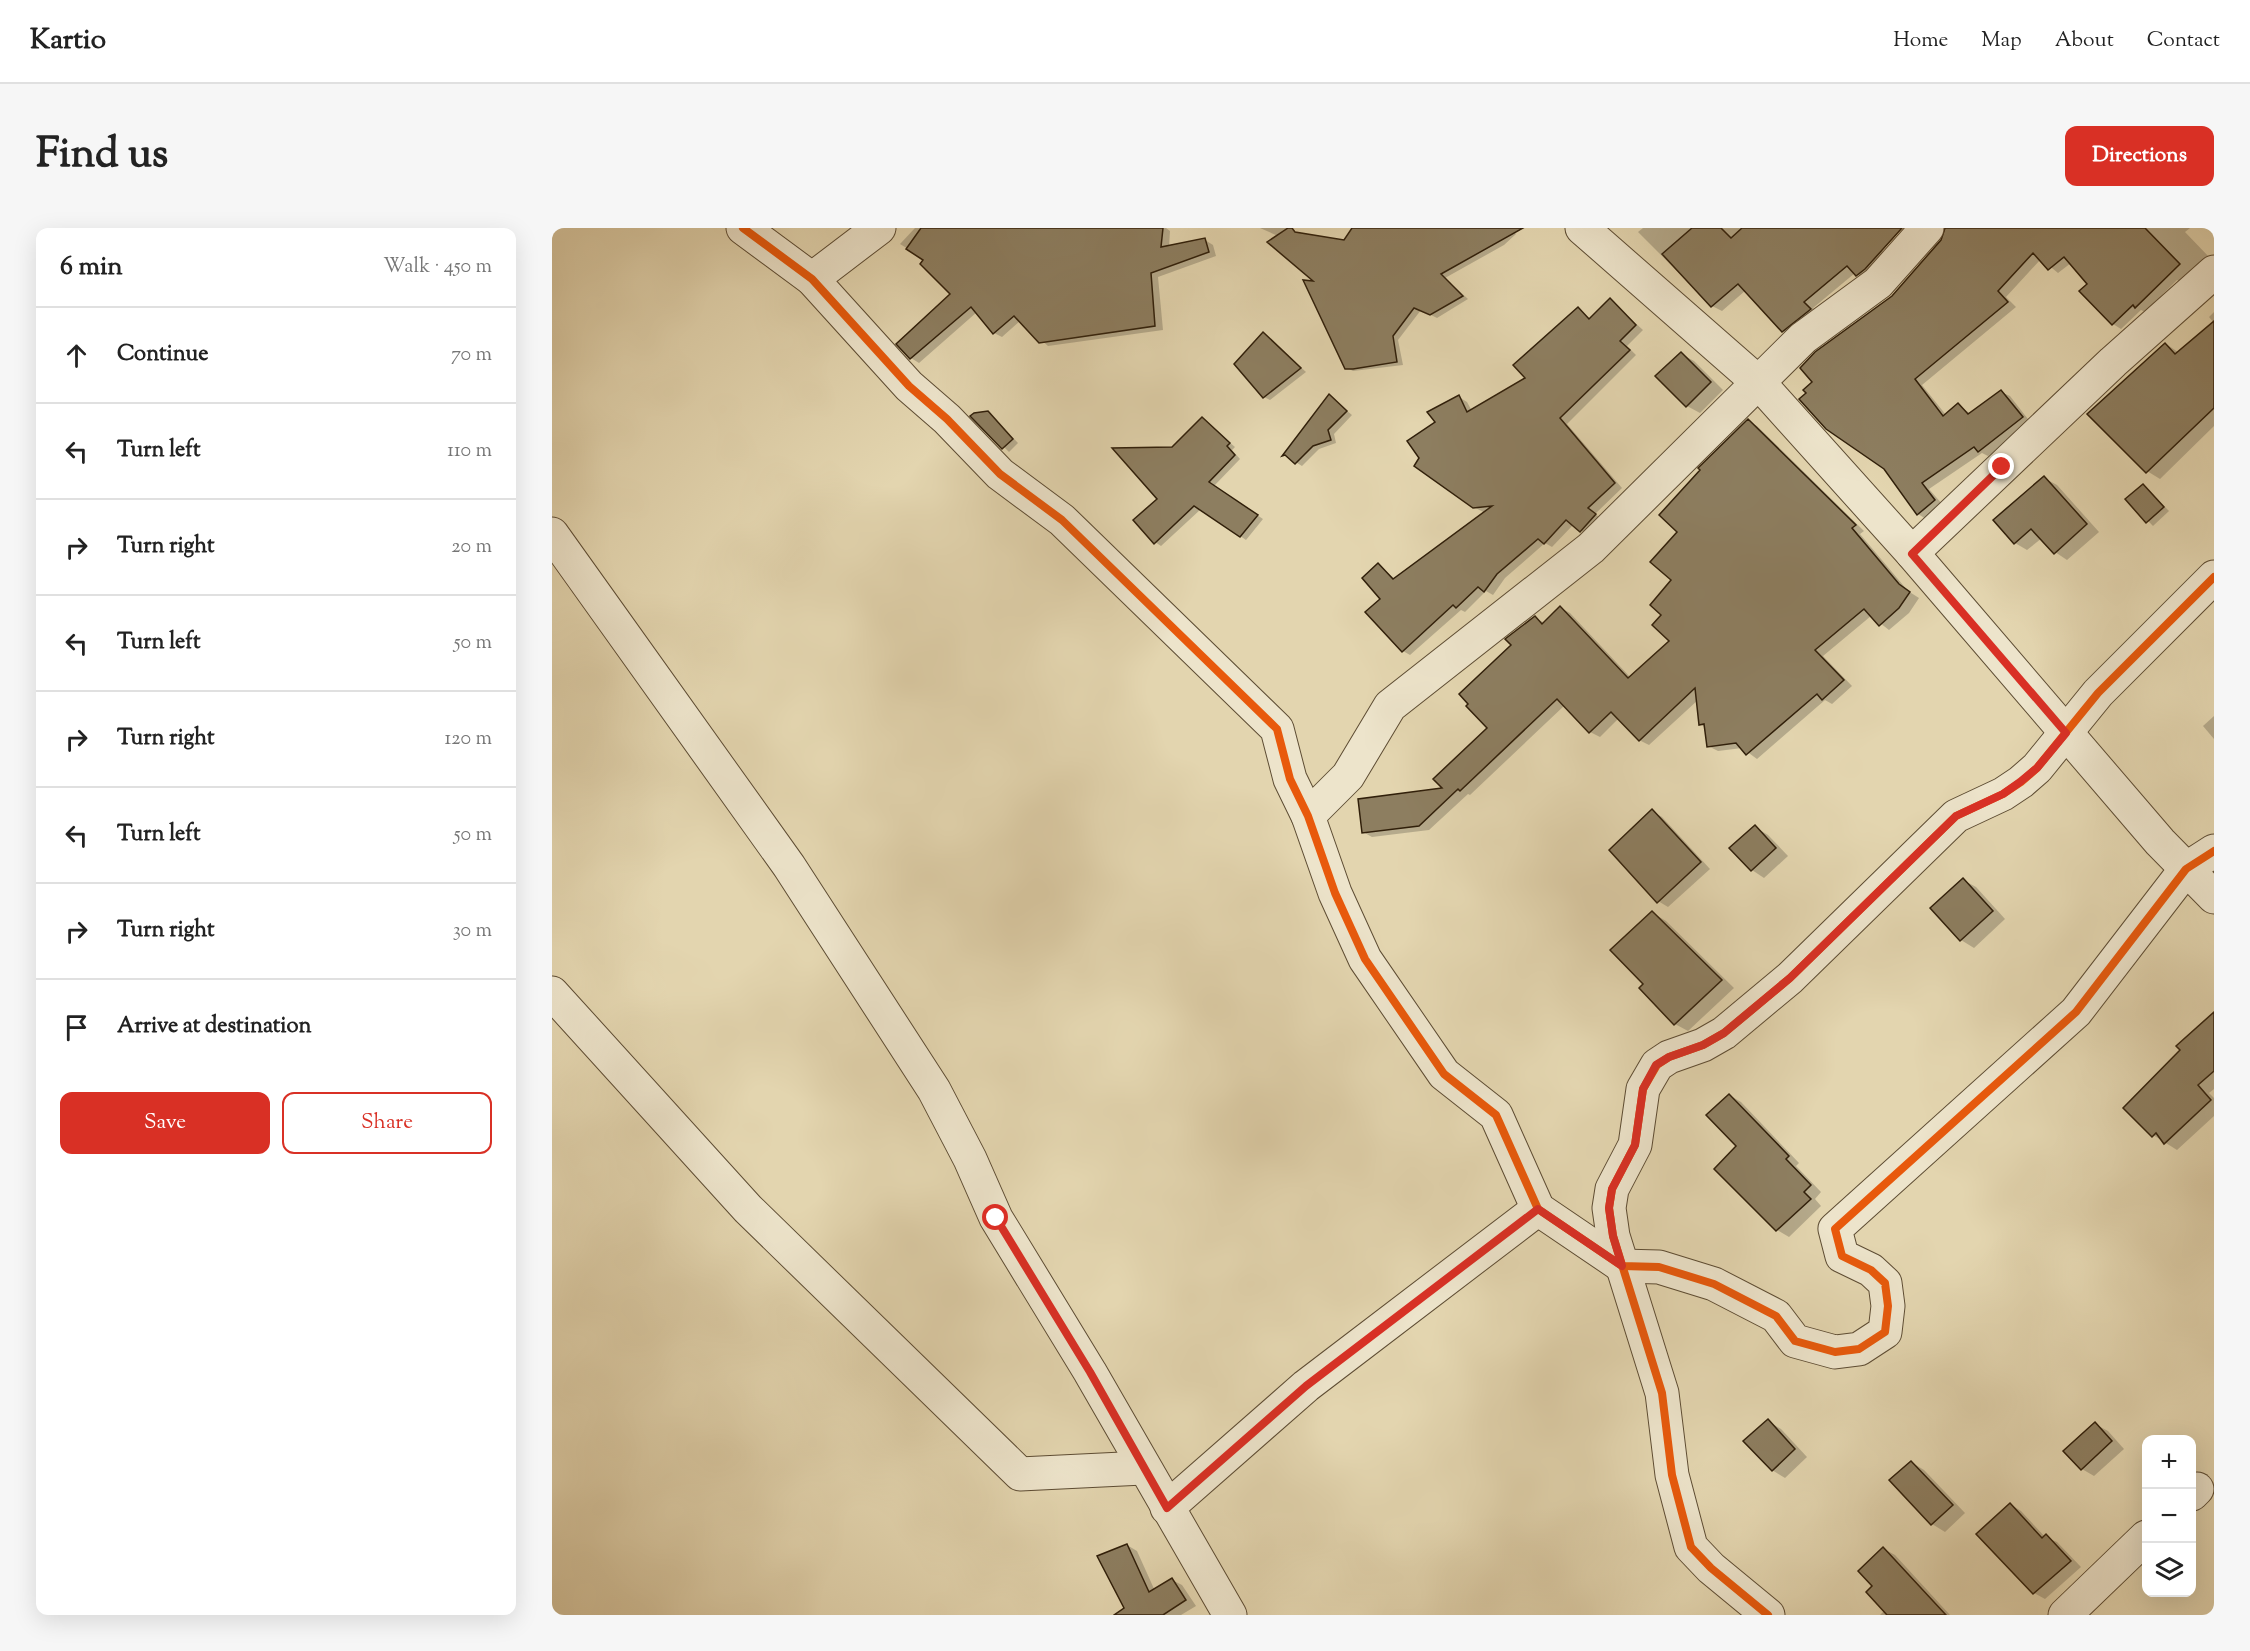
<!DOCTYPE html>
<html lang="en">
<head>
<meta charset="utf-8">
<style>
	:root { --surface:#fff; --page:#f6f6f6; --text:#222; --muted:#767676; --line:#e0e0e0; --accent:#d93025 }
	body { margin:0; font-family:"Sorts Mill Goudy",serif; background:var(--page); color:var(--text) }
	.controls { position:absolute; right:18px; bottom:18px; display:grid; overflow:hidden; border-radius:12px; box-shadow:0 6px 24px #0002 }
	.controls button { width:54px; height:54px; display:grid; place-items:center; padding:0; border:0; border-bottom:2px solid var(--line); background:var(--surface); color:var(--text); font:30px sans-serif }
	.stop { position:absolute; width:18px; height:18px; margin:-14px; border:4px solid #d93025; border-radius:50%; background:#fff }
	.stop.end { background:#d93025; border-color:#fff; box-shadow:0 2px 6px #0008 }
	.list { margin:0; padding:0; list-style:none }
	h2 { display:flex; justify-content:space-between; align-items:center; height:78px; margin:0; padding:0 24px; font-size:26px }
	h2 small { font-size:20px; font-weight:400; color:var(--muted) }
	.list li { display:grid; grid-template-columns:39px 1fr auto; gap:18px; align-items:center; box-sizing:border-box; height:96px; padding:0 24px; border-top:2px solid var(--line) }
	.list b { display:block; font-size:22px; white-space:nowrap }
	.list em { font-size:20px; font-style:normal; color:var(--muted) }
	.actions { display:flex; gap:12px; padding:18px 24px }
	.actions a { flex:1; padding:14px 0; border:2px solid var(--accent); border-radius:12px; text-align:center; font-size:21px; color:var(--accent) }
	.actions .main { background:var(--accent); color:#fff }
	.icon { flex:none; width:33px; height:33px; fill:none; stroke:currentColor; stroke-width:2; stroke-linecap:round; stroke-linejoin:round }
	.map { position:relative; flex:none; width:1662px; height:1387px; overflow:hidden; border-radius:12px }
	header { display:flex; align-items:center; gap:36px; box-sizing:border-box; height:84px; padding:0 30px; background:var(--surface); border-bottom:2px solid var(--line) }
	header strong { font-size:28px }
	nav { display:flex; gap:33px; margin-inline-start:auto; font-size:21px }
	.intro { display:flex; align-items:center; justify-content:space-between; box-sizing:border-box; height:144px; padding:0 36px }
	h1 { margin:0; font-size:42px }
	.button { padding:15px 27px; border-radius:12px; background:var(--accent); color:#fff; font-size:21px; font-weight:700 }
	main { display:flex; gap:36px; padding:0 36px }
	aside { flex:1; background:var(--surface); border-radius:12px; box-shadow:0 6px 24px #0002 }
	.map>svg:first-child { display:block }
	.shadow { fill:#0003 }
	.building { fill:#8d7e60; stroke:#301f0a; stroke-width:1.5 }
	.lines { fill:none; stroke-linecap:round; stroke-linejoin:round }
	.minor-casing { stroke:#5d4c33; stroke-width:35 }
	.minor { stroke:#ede4cb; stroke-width:33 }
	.cycleway-casing { stroke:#ede4cb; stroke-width:11 }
	.cycleway { stroke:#e8590c; stroke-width:8 }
	.route { stroke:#d93025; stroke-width:8 }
</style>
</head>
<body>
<header>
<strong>Kartio</strong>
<nav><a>Home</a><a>Map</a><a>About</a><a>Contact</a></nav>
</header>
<div class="intro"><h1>Find us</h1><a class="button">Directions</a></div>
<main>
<aside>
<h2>6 min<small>Walk · 450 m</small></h2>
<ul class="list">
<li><svg class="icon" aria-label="ahead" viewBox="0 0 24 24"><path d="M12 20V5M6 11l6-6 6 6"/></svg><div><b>Continue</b></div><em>70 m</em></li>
<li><svg class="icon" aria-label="left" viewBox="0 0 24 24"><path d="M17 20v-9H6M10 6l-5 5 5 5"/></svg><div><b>Turn left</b></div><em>110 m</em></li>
<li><svg class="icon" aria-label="right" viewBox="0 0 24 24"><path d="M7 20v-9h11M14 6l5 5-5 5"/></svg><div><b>Turn right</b></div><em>20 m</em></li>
<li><svg class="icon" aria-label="left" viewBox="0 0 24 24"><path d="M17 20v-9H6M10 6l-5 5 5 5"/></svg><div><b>Turn left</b></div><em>50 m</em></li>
<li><svg class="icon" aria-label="right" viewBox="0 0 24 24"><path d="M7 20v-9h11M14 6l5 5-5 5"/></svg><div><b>Turn right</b></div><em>120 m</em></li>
<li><svg class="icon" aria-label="left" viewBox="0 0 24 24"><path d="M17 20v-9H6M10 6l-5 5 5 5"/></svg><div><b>Turn left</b></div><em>50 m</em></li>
<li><svg class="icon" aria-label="right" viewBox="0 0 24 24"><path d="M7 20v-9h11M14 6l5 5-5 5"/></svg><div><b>Turn right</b></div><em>30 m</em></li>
<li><svg class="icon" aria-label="arrive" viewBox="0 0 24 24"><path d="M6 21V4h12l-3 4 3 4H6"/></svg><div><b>Arrive at destination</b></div></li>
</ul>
<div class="actions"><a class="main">Save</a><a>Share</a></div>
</aside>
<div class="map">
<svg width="1662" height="1387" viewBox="0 0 1662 1387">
	<rect width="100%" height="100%" fill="#e3d5af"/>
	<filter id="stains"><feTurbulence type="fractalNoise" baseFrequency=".00333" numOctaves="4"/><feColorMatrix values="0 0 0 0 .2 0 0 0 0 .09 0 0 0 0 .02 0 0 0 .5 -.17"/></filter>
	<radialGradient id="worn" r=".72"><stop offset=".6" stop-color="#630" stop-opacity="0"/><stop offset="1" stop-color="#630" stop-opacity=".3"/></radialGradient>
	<g class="shadow">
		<polygon points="363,0 614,0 618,3 617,19 653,12 661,17 664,28 606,49 611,102 496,118 468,93 450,109 442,105 425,84 367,135 359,130 400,66 374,32 348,16"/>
		<polygon points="708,0 736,0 732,4 793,13 802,0 959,0 964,6 952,17 893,50 916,71 885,90 869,82 846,112 851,137 801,143 795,140 766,55 726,8"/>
		<polygon points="1091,0 1315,0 1311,1 1337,30 1314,52 1303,45 1261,80 1267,87 1241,108 1231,103 1194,62 1170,83 1160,78 1086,4"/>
		<polygon points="1400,0 1638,0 1633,4 1658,30 1632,56 1625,52 1593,84 1589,82 1569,101 1561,96 1537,56 1519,35 1506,45 1489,31 1454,69 1464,79 1370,157 1394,187 1406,177 1419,186 1449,164 1458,168 1479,195 1436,228 1430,225 1377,261 1391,277 1374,291 1366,286 1341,69"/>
		<polygon points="1058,72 1091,102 1075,118 1084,127 1015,196 1070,260 1043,286 1051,292 1037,308 1021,297 1000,319 993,315 953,350 941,367 934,363 913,384 909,382 858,427 851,423 830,371 826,337 843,351 933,285 922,279 885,195 907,169 915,174 920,183 975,150 1026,81 1039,91"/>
		<polygon points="1662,84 1662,198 1608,251 1595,243 1614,116 1626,124 1662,95 1657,89"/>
		<polygon points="711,105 754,144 718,172 712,169"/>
		<polygon points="1129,126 1142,133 1171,162 1148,185 1135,178"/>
		<polygon points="777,168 800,187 782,206 784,215 767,221 750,238 732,227"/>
		<polygon points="436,184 466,215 457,224 421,188"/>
		<polygon points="650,191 683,219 680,222 688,231 662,258 711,291 694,312 649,281 609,318 603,314 607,271 621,220"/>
		<polygon points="1196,193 1205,198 1312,303 1308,306 1356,363 1367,370 1357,385 1337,402 1319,388 1271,428 1300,458 1280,476 1273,472 1205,531 1190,520 1166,523 1156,518 1154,500 1148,496 1146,472 1097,517 1087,512 1067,490 1048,509 1038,504 1013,477 918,567 916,566 877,602 820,609 811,604 893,561 938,500 961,417 983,390 993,395 1009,380 1018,385 1079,450 1119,413 1111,387 1121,352 1128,304"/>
		<polygon points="1492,250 1505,257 1547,304 1515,332 1503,324 1490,310 1475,322 1463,315"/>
		<polygon points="1591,257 1617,283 1601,298 1575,271"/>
		<polygon points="1662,488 1662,511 1651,498"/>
		<polygon points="1100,583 1110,589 1158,641 1116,679 1106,673"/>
		<polygon points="1203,599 1216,607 1236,628 1212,650 1200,642"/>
		<polygon points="1411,652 1424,659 1453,691 1422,720 1409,712 1380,680"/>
		<polygon points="1101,685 1114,693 1182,760 1136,803 1123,796 1090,760 1093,756"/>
		<polygon points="1662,786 1662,861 1657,865 1662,870 1662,888 1625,922 1601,907"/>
		<polygon points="1177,867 1189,874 1247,935 1244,938 1269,964 1263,971 1269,978 1237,1009 1225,1002 1164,940 1186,918"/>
		<polygon points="1216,1193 1229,1201 1255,1229 1233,1250 1220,1242"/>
		<polygon points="1543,1196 1556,1203 1572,1221 1542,1248 1530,1241"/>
		<polygon points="1359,1234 1372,1242 1413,1285 1393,1304 1380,1296"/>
		<polygon points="1458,1276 1469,1283 1493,1309 1505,1314 1529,1339 1493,1371 1482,1365"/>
		<polygon points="575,1317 585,1323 603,1363 620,1352 630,1357 644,1378 629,1387 578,1387 562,1361 547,1329"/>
		<polygon points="1332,1321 1343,1327 1398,1387 1328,1387 1333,1382 1322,1358"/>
	</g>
	<g class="building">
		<polygon points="369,0 611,0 609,19 653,10 657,24 599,45 603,98 487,115 462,88 441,106 419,79 358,131 344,116 398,66 368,36 371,32 354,21"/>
		<polygon points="736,0 740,0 743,4 792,12 800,0 971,0 889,46 911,68 878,87 862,80 841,108 845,134 801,141 793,141 751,52 761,53 715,14"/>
		<polygon points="1140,0 1169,0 1179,10 1190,0 1350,0 1313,41 1304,48 1295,38 1252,74 1259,81 1230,104 1186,56 1159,79 1110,26"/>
		<polygon points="1393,0 1593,0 1628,36 1583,80 1581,77 1560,97 1527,63 1535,56 1512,29 1496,42 1481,25 1446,63 1456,74 1363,151 1391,188 1406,175 1416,186 1449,162 1471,189 1426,224 1422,219 1370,255 1383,272 1365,287 1332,241 1274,201 1247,171 1254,165 1251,162 1260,154 1248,140 1263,124 1340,68 1389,12"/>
		<polygon points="1058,70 1084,97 1068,113 1078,122 1008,190 1063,255 1036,280 1044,286 1028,304 1014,292 992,316 986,311 945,346 932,364 926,359 904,380 901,377 850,424 813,384 828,371 810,350 826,335 841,351 940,278 921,280 862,238 867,230 855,213 883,194 875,184 907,167 915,184 973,150 961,137 1026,79 1037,91"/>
		<polygon points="1662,93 1662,180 1594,245 1535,186 1613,115 1623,126"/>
		<polygon points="711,104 749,140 711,170 682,136"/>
		<polygon points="1129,124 1159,154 1134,179 1103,148"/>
		<polygon points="777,166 795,183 776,202 779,212 761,218 743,236 733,227 730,228"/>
		<polygon points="436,183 461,211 450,221 418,188 422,185"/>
		<polygon points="650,189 678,215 675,218 683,227 657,254 706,287 688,309 642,278 602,316 581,292 605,271 560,220 620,219"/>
		<polygon points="1196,191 1304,297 1300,300 1347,356 1358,364 1347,380 1327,398 1312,381 1263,422 1292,452 1270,472 1265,466 1194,527 1184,515 1155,519 1152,496 1147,497 1143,460 1087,513 1059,484 1037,505 1005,471 908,563 906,561 867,598 810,605 806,571 890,560 881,551 935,500 914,478 916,476 907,466 959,417 953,411 983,388 990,396 1008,378 1076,450 1117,413 1100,397 1109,387 1098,377 1119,352 1098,334 1125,304 1107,287 1148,242 1146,240"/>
		<polygon points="1492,248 1535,296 1502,326 1479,301 1462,316 1441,292"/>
		<polygon points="1591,256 1612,279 1594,295 1573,271"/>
		<polygon points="1100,581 1149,634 1105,675 1057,622"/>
		<polygon points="1203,597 1224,620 1199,643 1177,620"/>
		<polygon points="1411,650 1441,683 1408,713 1378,680"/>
		<polygon points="1100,683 1170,752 1122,797 1087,760 1091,756 1058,722"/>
		<polygon points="1662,784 1662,843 1646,857 1659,872 1612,916 1604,905 1600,909 1571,880 1628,822 1624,818"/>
		<polygon points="1177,866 1237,928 1234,931 1259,957 1252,964 1259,971 1224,1003 1162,941 1184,918 1154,887"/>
		<polygon points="1216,1191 1243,1221 1220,1243 1191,1213"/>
		<polygon points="1543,1194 1560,1213 1529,1242 1511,1223"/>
		<polygon points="1359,1233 1401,1277 1379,1297 1337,1252"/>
		<polygon points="1458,1275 1490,1310 1494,1306 1519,1333 1481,1366 1424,1306"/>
		<polygon points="575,1316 597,1364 620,1350 634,1372 611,1387 562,1387 572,1380 545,1328"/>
		<polygon points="1331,1319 1394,1387 1335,1387 1314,1364 1320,1358 1306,1343"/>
	</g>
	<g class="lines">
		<g class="minor-casing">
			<g id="minor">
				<polyline points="191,0 260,51 357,158 395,191 448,246 510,292 725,501 738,551 756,588 783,665 813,731 892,846 944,887 986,981 1070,1038 1107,1039 1162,1056 1224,1088 1243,1113 1283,1124 1307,1121 1333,1104 1336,1078 1333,1055 1319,1042 1290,1028 1283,1001 1524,784 1634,641 1662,623"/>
				<polyline points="1030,0 1208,156 1360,325 1608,614 1662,669"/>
				<polyline points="260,51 327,0"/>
				<polyline points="0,306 237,638 382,862 418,931 444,990 538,1144 678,1387"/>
				<polyline points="1360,325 1561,134 1662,44"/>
				<polyline points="756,588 796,548 838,478 1039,320 1251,110 1326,55 1375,0"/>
				<polyline points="0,765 196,981 468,1246 591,1240"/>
				<polyline points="1640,1266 1645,1261"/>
				<polyline points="615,1280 754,1158 986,981"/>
				<polyline points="1216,1387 1159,1340 1139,1319 1120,1247 1110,1165 1061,1008 1057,980 1060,961 1083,917 1091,861 1105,837 1117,829 1151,817 1172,805 1238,750 1404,588 1451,566 1469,554 1485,540 1546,465 1662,349"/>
				<polyline points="1513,1387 1594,1309"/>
			</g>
		</g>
		<use href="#minor" class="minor"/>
		<g class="cycleway-casing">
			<g id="cycleway">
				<polyline points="191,0 260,51 357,158 395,191 448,246 510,292 725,501 738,551 756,588 783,665 813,731 892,846 944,887 986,981 1070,1038 1107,1039 1162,1056 1224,1088 1243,1113 1283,1124 1307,1121 1333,1104 1336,1078 1333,1055 1319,1042 1290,1028 1283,1001 1524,784 1634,641 1662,623"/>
				<polyline points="1216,1387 1159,1340 1139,1319 1120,1247 1110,1165 1061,1008 1057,980 1060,961 1083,917 1091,861 1105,837 1117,829 1151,817 1172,805 1238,750 1404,588 1451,566 1469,554 1485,540 1546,465 1662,349"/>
			</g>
		</g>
		<use href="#cycleway" class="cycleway"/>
	</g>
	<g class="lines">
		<polyline class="route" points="444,990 538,1144 615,1280 754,1158 986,981 1070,1038 1061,1008 1057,980 1060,961 1083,917 1091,861 1104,837 1117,829 1151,817 1172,805 1238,750 1404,588 1451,566 1468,554 1485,540 1514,505 1360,326 1450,239"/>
	</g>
	<rect width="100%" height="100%" filter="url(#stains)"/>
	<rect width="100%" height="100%" fill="url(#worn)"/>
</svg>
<div class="controls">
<button>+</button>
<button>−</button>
<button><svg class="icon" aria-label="layers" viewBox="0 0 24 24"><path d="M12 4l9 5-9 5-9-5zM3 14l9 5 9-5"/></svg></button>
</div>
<div class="stop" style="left:444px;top:990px"></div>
<div class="stop end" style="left:1450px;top:239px"></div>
</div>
</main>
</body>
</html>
